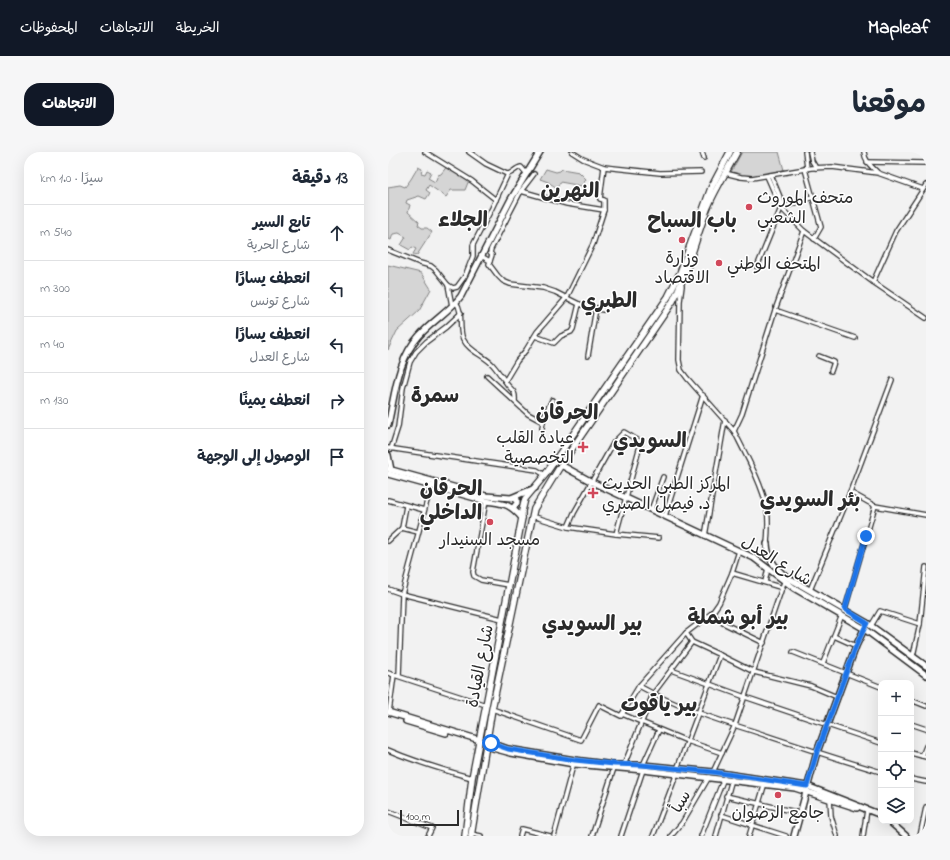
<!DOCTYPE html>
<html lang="ar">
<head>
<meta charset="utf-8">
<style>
	:root { --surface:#fff; --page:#f6f6f7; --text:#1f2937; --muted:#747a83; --line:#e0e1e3; --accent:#111827 }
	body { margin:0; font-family:"Indie Flower","Playpen Sans Arabic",sans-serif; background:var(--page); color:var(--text); direction:rtl }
	.controls { position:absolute; right:12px; bottom:12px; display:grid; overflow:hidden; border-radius:8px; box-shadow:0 4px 16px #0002 }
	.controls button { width:36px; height:36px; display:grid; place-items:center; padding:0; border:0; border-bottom:1px solid var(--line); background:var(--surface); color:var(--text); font:20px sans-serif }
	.scale { position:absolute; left:12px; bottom:10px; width:59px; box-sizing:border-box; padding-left:4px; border:2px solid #2b2b2b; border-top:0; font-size:11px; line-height:14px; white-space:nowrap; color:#2b2b2b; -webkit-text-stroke:3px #fff; paint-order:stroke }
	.stop { position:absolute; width:12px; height:12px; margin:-9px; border:3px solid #1a73e8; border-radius:50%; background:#fff }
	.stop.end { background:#1a73e8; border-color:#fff; box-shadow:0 1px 4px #0008 }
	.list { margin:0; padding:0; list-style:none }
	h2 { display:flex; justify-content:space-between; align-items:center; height:52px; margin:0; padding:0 16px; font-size:17px }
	h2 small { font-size:13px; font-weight:400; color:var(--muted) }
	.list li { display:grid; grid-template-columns:26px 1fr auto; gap:12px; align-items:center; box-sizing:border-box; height:56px; padding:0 16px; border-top:1px solid var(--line) }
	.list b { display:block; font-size:15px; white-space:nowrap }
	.list p { margin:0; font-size:13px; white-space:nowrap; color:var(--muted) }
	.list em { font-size:13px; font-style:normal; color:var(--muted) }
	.icon { flex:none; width:22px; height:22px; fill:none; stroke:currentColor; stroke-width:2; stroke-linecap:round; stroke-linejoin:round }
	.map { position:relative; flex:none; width:538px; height:684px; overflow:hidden; direction:ltr; border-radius:16px }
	header { display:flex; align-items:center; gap:24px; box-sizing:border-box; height:56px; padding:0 20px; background:var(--accent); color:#fff }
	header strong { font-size:19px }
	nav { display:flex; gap:22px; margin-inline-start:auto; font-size:14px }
	.intro { display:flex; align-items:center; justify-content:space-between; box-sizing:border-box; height:96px; padding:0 24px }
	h1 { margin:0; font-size:28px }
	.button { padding:10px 18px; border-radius:16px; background:var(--accent); color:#fff; font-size:14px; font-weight:700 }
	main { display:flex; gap:24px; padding:0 24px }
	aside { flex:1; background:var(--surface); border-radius:16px; box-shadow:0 4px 16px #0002 }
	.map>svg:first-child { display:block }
	.green { fill:#d5d5d5; stroke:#808080 }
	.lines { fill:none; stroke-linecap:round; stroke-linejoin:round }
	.street-casing { stroke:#2b2b2b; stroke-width:6 }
	.secondary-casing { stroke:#2b2b2b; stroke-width:8 }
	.primary-casing { stroke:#2b2b2b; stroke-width:8 }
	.street { stroke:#fff; stroke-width:3.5 }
	.secondary { stroke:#fff; stroke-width:5 }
	.primary { stroke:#fff; stroke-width:5.5 }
	.route { stroke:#1a73e8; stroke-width:5 }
	.poi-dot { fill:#d1495b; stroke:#fff; stroke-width:1.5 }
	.labels { text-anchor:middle; stroke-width:3; stroke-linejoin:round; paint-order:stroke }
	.poi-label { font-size:17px; fill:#2b2b2b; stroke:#fff; text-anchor:start }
	.street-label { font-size:17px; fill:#2b2b2b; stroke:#fff }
	.district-label { font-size:21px; font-weight:bold; fill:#2b2b2b; stroke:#fff }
</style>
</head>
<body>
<header>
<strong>Mapleaf</strong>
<nav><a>الخريطة</a><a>الاتجاهات</a><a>المحفوظات</a></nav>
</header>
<div class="intro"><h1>موقعنا</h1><a class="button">الاتجاهات</a></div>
<main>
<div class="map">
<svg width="538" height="684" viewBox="0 0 538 684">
	<rect width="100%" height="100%" fill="#f2f2f2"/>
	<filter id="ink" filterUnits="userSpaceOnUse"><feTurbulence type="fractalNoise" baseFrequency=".025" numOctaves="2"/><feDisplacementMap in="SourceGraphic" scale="8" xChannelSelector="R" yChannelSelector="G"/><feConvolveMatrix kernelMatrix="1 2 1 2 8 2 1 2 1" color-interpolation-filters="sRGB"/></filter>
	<g filter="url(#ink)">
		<g class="green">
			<path d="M354,0H391L396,18C376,22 362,28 343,20Z"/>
			<polygon points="60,13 81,28 77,38 63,38 58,45 41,33 38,38 42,41 38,47 31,44 19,48 18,51 22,53 20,60 31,70 30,73 34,76 39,76 44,80 29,103 25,102 28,97 24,95 22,98 13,93 18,85 11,81 5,82 3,88 0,87 0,35 12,33 17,35 23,27 30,15 34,17 33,21 37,22 39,18 43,20 40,26 47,30 50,23 53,22"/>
			<polygon points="158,17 168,20 172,19 174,17 191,20 198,27 194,34 172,30 169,36 160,30 152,27"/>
			<polygon points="0,113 33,121 43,137 31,159 9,179 0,198"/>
		</g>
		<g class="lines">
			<g class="street-casing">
				<g id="street">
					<polyline points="37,0 84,29 108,48"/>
					<path d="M81,0L98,12L119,22C124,22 127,16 133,15L139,22"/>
					<polyline points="184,0 195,7 216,15 272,21 313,20"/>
					<polyline points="314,0 316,6"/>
					<polyline points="417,0 419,16"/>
					<polyline points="422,0 424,9 428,16"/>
					<path d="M476,0C477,9 483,14 489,20"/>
					<polyline points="479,10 538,11"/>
					<polyline points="417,17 433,75 426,87"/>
					<polyline points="337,21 353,25 364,26 423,16 444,15 490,21 535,37"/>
					<polyline points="383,23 396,55"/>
					<polyline points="379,24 393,56 416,79 485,130 538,166"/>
					<polyline points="133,39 179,52 216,58"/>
					<polyline points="0,98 32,111 43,114 48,118 60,133 64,154"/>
					<polyline points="93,104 102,109 101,112 110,124 115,129 122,132 155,136 167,140 191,152 215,158"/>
					<polyline points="102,109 104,103 102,101 103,97 133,39 146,22"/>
					<polyline points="369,115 393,56 425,45"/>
					<polyline points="485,130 508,79 538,33"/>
					<polyline points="60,133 65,136 69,135 77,124 85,104 85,93 104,56 120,22"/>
					<polyline points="294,134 292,149 291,208 293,218 299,226 346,279 354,262 387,158 416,79"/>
					<path d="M68,150C76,161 70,175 75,187C81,199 95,203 104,212C108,216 113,224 117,229L129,209L138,198L149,180L179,145L205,92L216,58V48L212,47L216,15"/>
					<polyline points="387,158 467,186"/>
					<polyline points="147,184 166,191 173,184 183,180 185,177 191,152"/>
					<polyline points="200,204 208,156"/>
					<polyline points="431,204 446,210 443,219"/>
					<polyline points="99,224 140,262 155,270"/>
					<path d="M117,229C122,239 128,236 127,249"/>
					<polyline points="154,276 156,264 164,248"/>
					<path d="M346,279C357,301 375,334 379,357C381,368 380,380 379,392"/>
					<polyline points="0,296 149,318 157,323"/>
					<polyline points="3,297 10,275 15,236 22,210 28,200 38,190 58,175 73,161"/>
					<polyline points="462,340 487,354 538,363"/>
					<polyline points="0,348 36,358"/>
					<polyline points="98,349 85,420 86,424 93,428 121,433"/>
					<polyline points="263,358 275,325"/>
					<polyline points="144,364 180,375 228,382 271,386"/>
					<polyline points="277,364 315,243"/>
					<polyline points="180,375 186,361 226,290 236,280 253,290 228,382"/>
					<polyline points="14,376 18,354"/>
					<polyline points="317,384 337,268"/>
					<polyline points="0,389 14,376 30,380"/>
					<polyline points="344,421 395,436"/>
					<polyline points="377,430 380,416"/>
					<polyline points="0,437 14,442 114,467"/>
					<polyline points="422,438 456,356 504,228"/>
					<polyline points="457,457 487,354"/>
					<polyline points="324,461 335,471 376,491"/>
					<polyline points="483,474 492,459 532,472"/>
					<polyline points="298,481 304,490"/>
					<polyline points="446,484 468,494"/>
					<polyline points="405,500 493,535"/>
					<polyline points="525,504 532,472 538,415"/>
					<polyline points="435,511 454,463"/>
					<polyline points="283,518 357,545 493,591"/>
					<polyline points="0,521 98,553"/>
					<polyline points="11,524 14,442 43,334"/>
					<path d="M251,534C287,554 326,567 365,579C407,593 450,607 493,620"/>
					<polyline points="523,548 538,554"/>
					<polyline points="104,557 193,588 211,553 233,564 251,534 298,481 324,461 331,451 344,421 351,399"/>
					<polyline points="1,560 6,523"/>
					<polyline points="234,562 299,589 334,601"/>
					<polyline points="523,572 538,577"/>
					<path d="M0,598C28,610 55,618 84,626"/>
					<polyline points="523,601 538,605"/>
					<polyline points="534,604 538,594"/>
					<polyline points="236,613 265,542 304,490 332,503"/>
					<polyline points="255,613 271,578"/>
					<polyline points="289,617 332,503 366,520 423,534 449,545"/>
					<polyline points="325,620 347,573 396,430"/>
					<polyline points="523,627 538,630"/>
					<polyline points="338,644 412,661"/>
					<polyline points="442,647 443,664 449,684"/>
					<polyline points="0,659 44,676 40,684"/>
					<polyline points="333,663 398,684"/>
					<polyline points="83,682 93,684"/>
					<polyline points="132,684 134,677 162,684"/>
					<polyline points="166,684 186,610"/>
					<polyline points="204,684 226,616"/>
					<polyline points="233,684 255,618"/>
					<polyline points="265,684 289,621"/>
					<polyline points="283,684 294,671 321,625"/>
					<polyline points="313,684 336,626"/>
					<polyline points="328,684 344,627"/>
					<polyline points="361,684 377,631"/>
					<polyline points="475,684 479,658"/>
					<polyline points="532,684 538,655"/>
				</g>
			</g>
			<g class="secondary-casing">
				<g id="secondary">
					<path d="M0,273C7,243 9,208 31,184C44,169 62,159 73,144L123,47L152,0"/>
					<polyline points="0,303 3,318"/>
					<polyline points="173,313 204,330 366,406 406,436 475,476 538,523"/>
					<polyline points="0,317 98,344 123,346 147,336"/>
					<path d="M0,322L98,349C117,352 121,351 134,366"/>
					<polyline points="124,346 129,347 129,351 125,356"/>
					<path d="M379,392C380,406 386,415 397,424L479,471L538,514"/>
					<polyline points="0,560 92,588"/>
					<polyline points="18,569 58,581"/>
					<polyline points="98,588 103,591 120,597 187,608 226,613 255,613 325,620 419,634 493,663"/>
					<polyline points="97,594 123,601 186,612 255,618 407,636 469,656"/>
					<polyline points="501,669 518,684"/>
					<polyline points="406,684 429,600 468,494 479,471"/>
				</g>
			</g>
			<g class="primary-casing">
				<g id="primary">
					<polyline points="77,684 84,626 134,366 134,359 137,347 157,323 280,145 292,121 323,36 342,0"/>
					<path d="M83,684L104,557L146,357L173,313L285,149C300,120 307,88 319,57C327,37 339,19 349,0"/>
				</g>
			</g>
			<use href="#street" class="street"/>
			<use href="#secondary" class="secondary"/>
			<use href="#primary" class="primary"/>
		</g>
	</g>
	<g class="lines" filter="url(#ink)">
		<polyline class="route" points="103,591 120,597 187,608 226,612 254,613 325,620 419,634 429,600 468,494 479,471 457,457 478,384"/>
	</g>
	<g class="poi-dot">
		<circle cx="361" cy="55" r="4"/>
		<circle cx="294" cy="88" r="4"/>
		<circle cx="331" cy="111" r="4"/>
		<path d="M193 289h4v4h4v4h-4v4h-4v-4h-4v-4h4z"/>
		<path d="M203 335h4v4h4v4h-4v4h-4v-4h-4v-4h4z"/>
		<circle cx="102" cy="370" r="4"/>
		<circle cx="390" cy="643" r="4"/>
	</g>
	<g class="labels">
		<g class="poi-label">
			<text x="369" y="51">متحف الموروث<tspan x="369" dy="20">الشعبي</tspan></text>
			<text x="294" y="111" text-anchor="middle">وزارة<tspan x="294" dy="20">الاقتصاد</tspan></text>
			<text x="339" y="117">المتحف الوطني</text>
			<text x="186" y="291" text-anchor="end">عيادة القلب<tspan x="186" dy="20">التخصصية</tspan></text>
			<text x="214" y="337">المركز الطبي الحديث<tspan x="214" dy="20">د. فيصل الصبري</tspan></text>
			<text x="102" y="393" text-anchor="middle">مسجد السنيدار</text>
			<text x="390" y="666" text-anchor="middle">جامع الرضوان</text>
		</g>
		<g class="street-label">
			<text transform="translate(389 408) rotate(32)" y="6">شارع العدل</text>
			<text transform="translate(91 514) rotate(-79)" y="6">شارع القيادة</text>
			<text transform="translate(292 649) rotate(-59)" y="6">سبأ</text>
		</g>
		<g class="district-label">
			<text x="182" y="45">النهرين</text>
			<text x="75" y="74">الجلاء</text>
			<text x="304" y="75">باب السباح</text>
			<text x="221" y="155">الطبري</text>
			<text x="47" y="250">سمرة</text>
			<text x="179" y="267">الحرقان</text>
			<text x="262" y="295">السويدي</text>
			<text x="63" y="343">الحرقان<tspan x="63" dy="24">الداخلي</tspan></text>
			<text x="422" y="354">بئر السويدي</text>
			<text x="350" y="472">بير أبو شملة</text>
			<text x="204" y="478">بير السويدي</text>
			<text x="271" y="559">بير ياقوت</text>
		</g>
	</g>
</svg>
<div class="controls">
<button>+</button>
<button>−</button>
<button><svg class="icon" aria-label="locate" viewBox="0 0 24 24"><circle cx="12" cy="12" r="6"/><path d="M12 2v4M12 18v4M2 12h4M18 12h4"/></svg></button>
<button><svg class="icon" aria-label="layers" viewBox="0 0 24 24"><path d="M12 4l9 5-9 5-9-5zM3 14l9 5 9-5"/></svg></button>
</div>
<div class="scale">100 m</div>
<div class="stop" style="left:103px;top:591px"></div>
<div class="stop end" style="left:478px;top:384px"></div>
</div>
<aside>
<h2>13 دقيقة<small>سيرًا · 1.0 km</small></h2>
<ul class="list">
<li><svg class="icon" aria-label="ahead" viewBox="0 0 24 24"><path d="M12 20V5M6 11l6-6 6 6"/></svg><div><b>تابع السير</b><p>شارع الحرية</p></div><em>540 m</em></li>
<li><svg class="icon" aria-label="left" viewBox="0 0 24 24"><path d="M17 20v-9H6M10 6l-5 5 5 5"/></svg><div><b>انعطف يسارًا</b><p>شارع تونس</p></div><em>300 m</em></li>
<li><svg class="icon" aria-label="left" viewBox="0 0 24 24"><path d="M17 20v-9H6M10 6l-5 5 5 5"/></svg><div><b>انعطف يسارًا</b><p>شارع العدل</p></div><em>40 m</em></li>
<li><svg class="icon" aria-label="right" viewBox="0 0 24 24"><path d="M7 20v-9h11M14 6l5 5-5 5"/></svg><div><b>انعطف يمينًا</b></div><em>130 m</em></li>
<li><svg class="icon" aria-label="arrive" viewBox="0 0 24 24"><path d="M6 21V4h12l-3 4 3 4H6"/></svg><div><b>الوصول إلى الوجهة</b></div></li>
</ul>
</aside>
</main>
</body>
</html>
